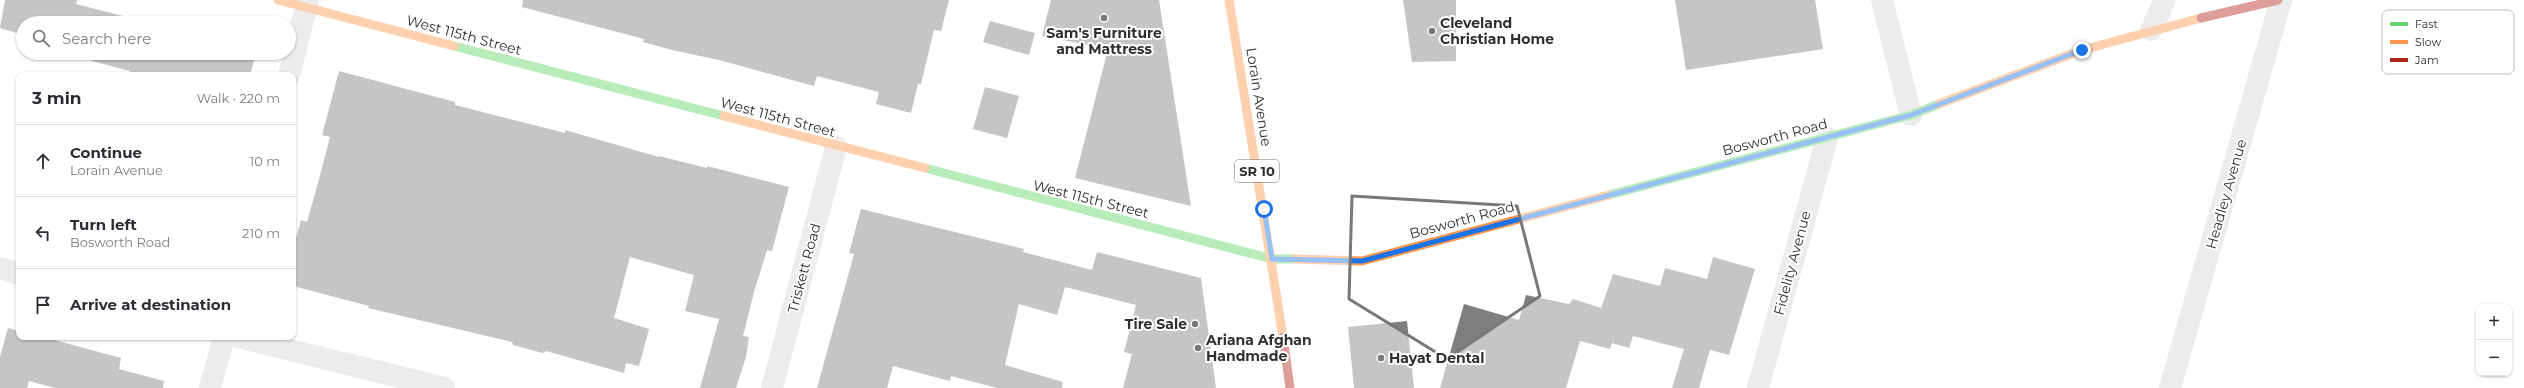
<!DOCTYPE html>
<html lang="en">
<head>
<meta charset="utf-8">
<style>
	:root { --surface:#fff; --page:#f7f7f7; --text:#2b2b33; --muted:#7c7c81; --line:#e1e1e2 }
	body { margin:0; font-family:Montserrat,sans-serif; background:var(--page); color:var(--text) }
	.controls { position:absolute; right:12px; bottom:12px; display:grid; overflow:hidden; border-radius:8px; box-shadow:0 1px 3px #0004 }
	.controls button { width:36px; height:36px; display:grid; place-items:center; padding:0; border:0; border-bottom:1px solid var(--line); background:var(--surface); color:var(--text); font:20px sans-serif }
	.stop { position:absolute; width:12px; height:12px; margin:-9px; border:3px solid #1a73e8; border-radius:50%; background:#fff }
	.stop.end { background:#1a73e8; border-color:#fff; box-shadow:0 1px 4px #0008 }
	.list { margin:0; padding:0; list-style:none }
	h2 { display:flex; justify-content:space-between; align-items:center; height:52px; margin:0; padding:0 16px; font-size:17px }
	h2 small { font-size:13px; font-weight:400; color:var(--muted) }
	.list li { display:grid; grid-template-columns:26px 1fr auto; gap:12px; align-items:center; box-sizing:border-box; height:72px; padding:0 16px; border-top:1px solid var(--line) }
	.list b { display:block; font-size:15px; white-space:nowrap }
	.list p { margin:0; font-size:13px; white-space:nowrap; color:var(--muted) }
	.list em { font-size:13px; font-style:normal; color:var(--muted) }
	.icon { flex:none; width:22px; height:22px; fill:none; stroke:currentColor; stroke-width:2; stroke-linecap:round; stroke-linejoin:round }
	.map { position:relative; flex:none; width:2524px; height:388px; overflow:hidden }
	.search { position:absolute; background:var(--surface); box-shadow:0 1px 3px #0004; left:16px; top:16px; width:280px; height:44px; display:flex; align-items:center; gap:10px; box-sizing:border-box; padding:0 14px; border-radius:22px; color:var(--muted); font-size:15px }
	.panel { position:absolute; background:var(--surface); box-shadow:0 1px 3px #0004; left:16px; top:72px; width:280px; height:268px; border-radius:8px }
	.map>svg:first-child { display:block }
	.building { fill:#7f7f7f }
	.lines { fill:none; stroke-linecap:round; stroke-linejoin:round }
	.street { stroke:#d4d4d4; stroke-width:22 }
	.fast { stroke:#63d668; stroke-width:9 }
	.slow { stroke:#ff974d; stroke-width:9 }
	.jam { stroke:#b3261e; stroke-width:9 }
	.route { stroke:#1a73e8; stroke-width:5 }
	.marked { fill:none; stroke:#787878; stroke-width:3; stroke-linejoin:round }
	.poi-dot { fill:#787878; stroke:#fff; stroke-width:1.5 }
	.labels { text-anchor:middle; stroke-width:4; stroke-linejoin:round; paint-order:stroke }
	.shield { fill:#fff; stroke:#6d6d6d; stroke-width:1 }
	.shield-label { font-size:13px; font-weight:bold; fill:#2f2f2f }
	.poi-label { font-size:14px; font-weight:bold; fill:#2f2f2f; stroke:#fff; text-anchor:start }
	.street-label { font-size:14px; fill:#2f2f2f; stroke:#fff }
	.key { fill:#fff; stroke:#c1c1c1; stroke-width:1 }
	.key-label { font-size:11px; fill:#2f2f2f }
</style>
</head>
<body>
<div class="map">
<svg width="2524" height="388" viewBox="0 0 2524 388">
	<rect width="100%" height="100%" fill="#fff"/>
	<g class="building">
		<polygon points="5,0 77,0 76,4 80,5 150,23 23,23 23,35 0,28"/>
		<polygon points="523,0 949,0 941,31 934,30 921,84 918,84 911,113 876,104 879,92 817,76 814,86 719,60 672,50 643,42 644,39 522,7"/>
		<polygon points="1051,0 1159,0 1191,206 1075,178 1108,49 1042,36"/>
		<polygon points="1403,0 1456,0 1456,61 1412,62"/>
		<polygon points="1675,0 1815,0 1823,49 1686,70"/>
		<polygon points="990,21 1035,33 1029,55 983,42"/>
		<polygon points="82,53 256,53 250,75 129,75 130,71 92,61 93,56"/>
		<polygon points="339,71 455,102 455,105 565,133 565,130 659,157 659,156 707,168 707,166 789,187 772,251 767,250 754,292 743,336 749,337 746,357 736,388 700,388 719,319 685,311 694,275 630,257 614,318 649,329 639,366 626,363 624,373 546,351 543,353 513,345 512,342 368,308 369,306 293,286 293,249 301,220 307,222 318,183 330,137 322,135"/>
		<polygon points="985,87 1019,96 1007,138 973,129"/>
		<polygon points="861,209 1024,249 1023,252 1092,270 1097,252 1201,278 1216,388 1123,388 1132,354 1124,352 1136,305 1065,287 1057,315 1019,304 1005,365 1063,382 1062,388 997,388 951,376 950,381 893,366 887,388 817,388 854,254 849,253"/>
		<polygon points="1713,257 1755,269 1729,355 1710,350 1699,388 1672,388 1684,349 1633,336 1629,348 1612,343 1610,349 1580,341 1566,388 1440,388 1464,304 1519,320 1526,295 1569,304 1573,299 1601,308 1613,274 1660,286 1665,268 1707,279"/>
		<polygon points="1407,321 1414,388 1354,388 1348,327"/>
		<polygon points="8,328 19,331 19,337 43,337 121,358 119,369 164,381 163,388 55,388 29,381 27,388 0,388 0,357"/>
	</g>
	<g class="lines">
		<g class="street">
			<polyline points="1882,0 1911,115"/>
			<polyline points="2151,30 2165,0"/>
			<polyline points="289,75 308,0"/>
			<polyline points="0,268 19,274"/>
			<polyline points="238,337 444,388"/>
			<polyline points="210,388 224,337"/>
			<polyline points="772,388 836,147"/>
			<polyline points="1758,388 1827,138"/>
			<polyline points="2170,388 2281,0"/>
		</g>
		<g class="fast">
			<polyline points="454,46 724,116"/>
			<polyline points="925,168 1272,259 1294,259"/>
			<polyline points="1609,195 1911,115 1939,104"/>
		</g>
		<g class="slow">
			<polyline points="278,0 454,46"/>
			<polyline points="1229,0 1283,337"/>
			<polyline points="1939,104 2082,50 2201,18"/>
			<polyline points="724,116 925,168"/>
			<polyline points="1294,259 1362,261 1609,195"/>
		</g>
		<g class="jam">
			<polyline points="2201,18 2278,0"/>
			<polyline points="1283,337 1290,388"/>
		</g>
	</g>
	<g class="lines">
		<polyline class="route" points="1264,209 1272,259 1362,261 1911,115 2082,50"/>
	</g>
	<path d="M0 0H2524V388H0ZM1352,196L1517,206L1540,296L1447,359L1349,299Z" fill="#fff" fill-opacity=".55" fill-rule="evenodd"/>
	<path class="marked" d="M1352,196L1517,206L1540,296L1447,359L1349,299Z"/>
	<g class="poi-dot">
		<circle cx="1104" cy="18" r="4"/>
		<circle cx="1432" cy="31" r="4"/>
		<circle cx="1195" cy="324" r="4"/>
		<circle cx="1198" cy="348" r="4"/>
		<circle cx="1381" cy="358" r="4"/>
	</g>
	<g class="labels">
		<rect class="shield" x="1235" y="160" width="44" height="22" rx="3"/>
		<g class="shield-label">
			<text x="1257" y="176">SR 10</text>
		</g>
		<g class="poi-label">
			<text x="1440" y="28">Cleveland<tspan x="1440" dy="16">Christian Home</tspan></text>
			<text x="1104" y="38" text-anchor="middle">Sam's Furniture<tspan x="1104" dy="16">and Mattress</tspan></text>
			<text x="1187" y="329" text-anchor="end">Tire Sale</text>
			<text x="1206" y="345">Ariana Afghan<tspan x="1206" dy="16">Handmade</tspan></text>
			<text x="1389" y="363">Hayat Dental</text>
		</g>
		<g class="street-label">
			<text transform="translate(464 35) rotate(15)" y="5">West 115th Street</text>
			<text transform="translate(1259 97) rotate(81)" y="5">Lorain Avenue</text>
			<text transform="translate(778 117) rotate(15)" y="5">West 115th Street</text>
			<text transform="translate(1775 137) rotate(-15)" y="5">Bosworth Road</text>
			<text transform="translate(2226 194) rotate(-74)" y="5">Headley Avenue</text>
			<text transform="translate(1091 199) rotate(14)" y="5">West 115th Street</text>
			<text transform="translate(1462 220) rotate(-15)" y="5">Bosworth Road</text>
			<text transform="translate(1792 263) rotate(-75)" y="5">Fidelity Avenue</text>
			<text transform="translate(804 268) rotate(-75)" y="5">Triskett Road</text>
		</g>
	</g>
	<rect x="2382" y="10" width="132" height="64" rx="6" class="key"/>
	<rect x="2390" y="22" width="18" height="4" fill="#63d668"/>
	<rect x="2390" y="40" width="18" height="4" fill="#ff974d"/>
	<rect x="2390" y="58" width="18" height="4" fill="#b3261e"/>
	<g class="key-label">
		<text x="2415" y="28">Fast</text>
		<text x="2415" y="46">Slow</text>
		<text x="2415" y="64">Jam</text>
	</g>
</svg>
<div class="controls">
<button>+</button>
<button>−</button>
</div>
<div class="stop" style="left:1264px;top:209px"></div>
<div class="stop end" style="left:2082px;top:50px"></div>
<div class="search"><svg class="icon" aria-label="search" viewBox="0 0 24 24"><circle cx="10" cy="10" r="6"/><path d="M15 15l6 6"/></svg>Search here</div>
<section class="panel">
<h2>3 min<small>Walk · 220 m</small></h2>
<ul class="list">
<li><svg class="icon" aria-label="ahead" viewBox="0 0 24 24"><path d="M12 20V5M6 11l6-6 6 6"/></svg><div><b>Continue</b><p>Lorain Avenue</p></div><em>10 m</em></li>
<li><svg class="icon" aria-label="left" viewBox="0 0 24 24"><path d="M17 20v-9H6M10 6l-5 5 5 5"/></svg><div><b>Turn left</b><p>Bosworth Road</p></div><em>210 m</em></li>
<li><svg class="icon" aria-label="arrive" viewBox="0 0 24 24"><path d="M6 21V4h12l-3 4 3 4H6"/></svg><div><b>Arrive at destination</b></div></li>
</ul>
</section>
</div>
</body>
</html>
